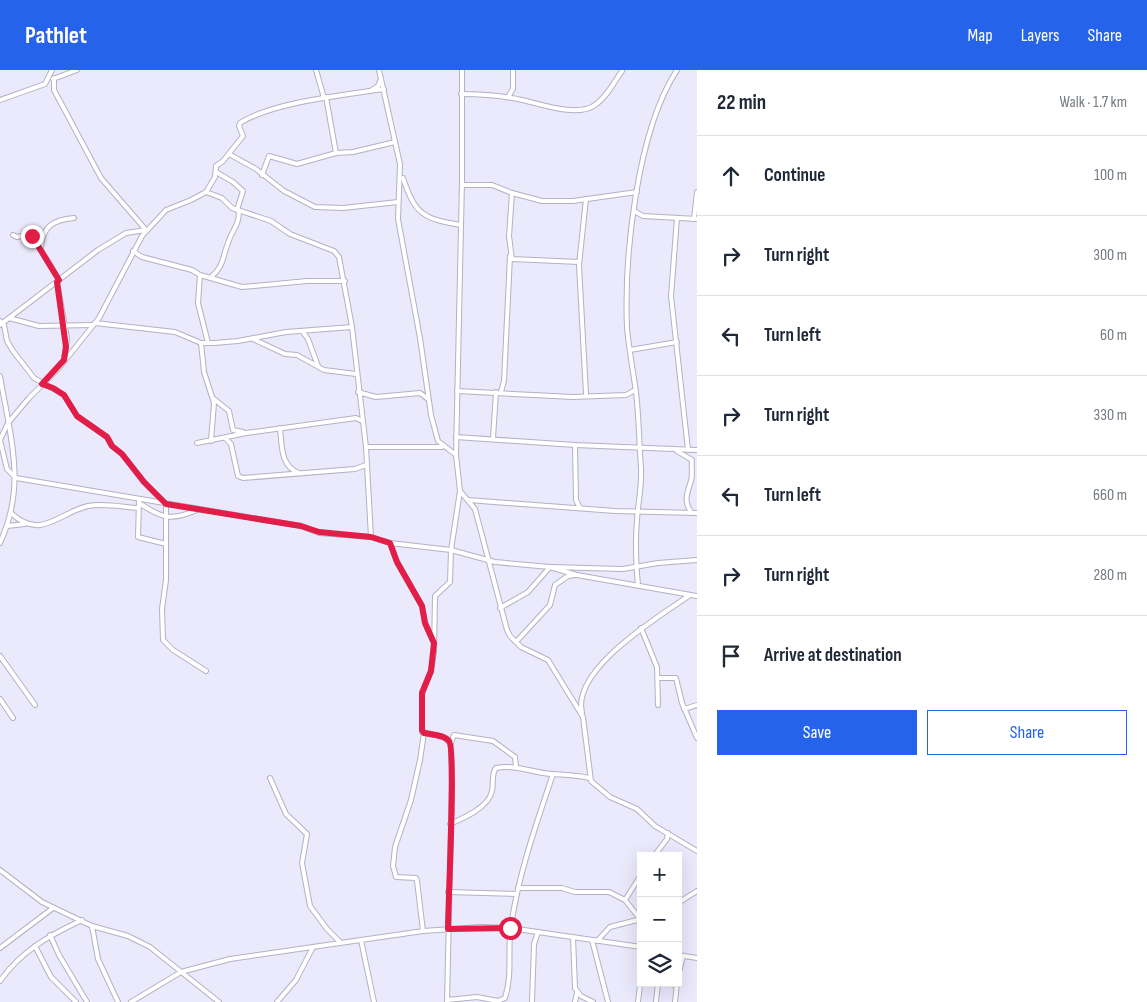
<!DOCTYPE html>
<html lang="en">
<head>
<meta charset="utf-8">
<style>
	:root { --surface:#fff; --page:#f6f6f7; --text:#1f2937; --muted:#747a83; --line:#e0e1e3; --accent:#2563eb }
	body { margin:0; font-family:"Sofia Sans Condensed",sans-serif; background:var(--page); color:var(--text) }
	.controls { position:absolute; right:15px; bottom:15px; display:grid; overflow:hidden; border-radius:0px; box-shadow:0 5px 20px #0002 }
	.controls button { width:45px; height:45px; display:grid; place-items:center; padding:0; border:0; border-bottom:1px solid var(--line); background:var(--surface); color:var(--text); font:25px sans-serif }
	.stop { position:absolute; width:15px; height:15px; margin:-11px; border:4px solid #e11d48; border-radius:50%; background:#fff }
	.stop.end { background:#e11d48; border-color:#fff; box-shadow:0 1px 5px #0008 }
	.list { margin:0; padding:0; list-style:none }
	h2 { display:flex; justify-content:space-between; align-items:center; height:65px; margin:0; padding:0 20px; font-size:21px }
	h2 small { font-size:16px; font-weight:400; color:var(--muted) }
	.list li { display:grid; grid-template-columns:32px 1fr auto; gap:15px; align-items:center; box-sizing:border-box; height:80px; padding:0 20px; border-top:1px solid var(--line) }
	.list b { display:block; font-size:19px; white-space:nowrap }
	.list em { font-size:16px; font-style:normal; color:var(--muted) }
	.actions { display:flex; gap:10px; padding:15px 20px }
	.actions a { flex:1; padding:11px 0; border:1px solid var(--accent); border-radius:0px; text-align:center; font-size:18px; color:var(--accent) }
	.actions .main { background:var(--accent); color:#fff }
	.icon { flex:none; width:28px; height:28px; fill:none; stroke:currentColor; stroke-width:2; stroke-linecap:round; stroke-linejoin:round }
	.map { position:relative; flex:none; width:697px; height:932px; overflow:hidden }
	header { display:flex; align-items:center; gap:30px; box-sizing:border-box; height:70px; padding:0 25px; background:var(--accent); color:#fff }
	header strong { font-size:24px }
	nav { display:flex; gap:28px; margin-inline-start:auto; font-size:18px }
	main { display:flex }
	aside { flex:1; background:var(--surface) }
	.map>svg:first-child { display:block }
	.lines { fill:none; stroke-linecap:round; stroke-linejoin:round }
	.minor-casing { stroke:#b3b1c3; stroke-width:6 }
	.minor { stroke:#fff; stroke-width:4 }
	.route { stroke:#e11d48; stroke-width:6 }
</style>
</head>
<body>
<header>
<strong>Pathlet</strong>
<nav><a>Map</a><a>Layers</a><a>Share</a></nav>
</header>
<main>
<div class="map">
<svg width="697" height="932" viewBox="0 0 697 932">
	<rect width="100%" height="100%" fill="#ebe9fc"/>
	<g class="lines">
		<g class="minor-casing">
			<g id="minor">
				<polyline points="316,0 324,28"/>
				<polyline points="379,0 400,94 398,149 420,268 431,345 438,371 456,385"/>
				<polyline points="462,0 462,111 456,385 460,421 475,439 507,560 510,566 521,577 548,590 583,647 591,711 610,727 637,739 655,756 697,781"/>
				<polyline points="54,8 54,20 101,108 146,160"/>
				<polyline points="53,9 77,0"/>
				<path d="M384,19C344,25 273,32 240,53L239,56L243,66L223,91L216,96L215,107L206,122L191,130L166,140L142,166L99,248L59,298L29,328L8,353L0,370L7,399L16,408L301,456L319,463L371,467L390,473L451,480L495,492L550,497L577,505L697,526"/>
				<polyline points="372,20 378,16 381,9"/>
				<path d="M461,24C478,24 495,25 512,28C534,31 575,49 595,35C607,27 614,12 622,1"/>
				<polyline points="326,27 336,83 353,82 395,72"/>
				<polyline points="508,27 513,19 513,0"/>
				<polyline points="0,30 45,14 52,0"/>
				<polyline points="229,84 256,99 284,121 315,137 343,138 398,132"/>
				<polyline points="216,102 233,112 243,121 237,140"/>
				<polyline points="262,105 269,86 297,94 336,83"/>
				<path d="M403,108C415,144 423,149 461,155"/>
				<polyline points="462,115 492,115 512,123 542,131 573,131 637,122"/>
				<polyline points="206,122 222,128 232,138 271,151 290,164 334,181 339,187 352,257 366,377 371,467"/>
				<polyline points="512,123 509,166 512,189 579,192"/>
				<polyline points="634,141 643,146 697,149"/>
				<polyline points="677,148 671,226 688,380"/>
				<polyline points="694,149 697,122"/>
				<polyline points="13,165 17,167 31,164 59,210"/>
				<path d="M41,177C43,156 53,150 74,148"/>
				<polyline points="133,181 142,187 192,200 200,205 242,217 307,211 345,211"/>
				<polyline points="200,205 198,233 208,273"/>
				<path d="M211,207C224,196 222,188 228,173C232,159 239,157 239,141"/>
				<polyline points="57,212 67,268 64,290"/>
				<polyline points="9,248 39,256 93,255"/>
				<polyline points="0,251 4,255 7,271 13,281 34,308 64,325 77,346 107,367 112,376 122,384 144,412 166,434 166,510 162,539 163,570 173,580 206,601"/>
				<polyline points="95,253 175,262 201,273 214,273 238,271 286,262 352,257"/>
				<polyline points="0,255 98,180 126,163 146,160"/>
				<polyline points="303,262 308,269 318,296"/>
				<polyline points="253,269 285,284 297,285 324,300 356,304"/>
				<polyline points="201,273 204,302 214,333 211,371"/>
				<polyline points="630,280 677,272"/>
				<path d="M0,306C10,366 27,415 0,473"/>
				<polyline points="457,321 573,327 626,325 635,320"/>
				<polyline points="358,322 376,327 420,323 428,329"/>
				<polyline points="501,322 504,311 510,186"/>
				<polyline points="586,324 579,195 586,129"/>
				<polyline points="214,329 229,341 233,360 243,362"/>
				<path d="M280,358C282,375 280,396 299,403"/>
				<polyline points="456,367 575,375 697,380"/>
				<polyline points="225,368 231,374 238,406 243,408 355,399 366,395"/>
				<polyline points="493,368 496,322"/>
				<polyline points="197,373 246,363 356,348 362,351"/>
				<polyline points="575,375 576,430 580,438"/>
				<polyline points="366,377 442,377"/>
				<path d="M677,381L692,390C691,397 693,405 691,411C687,423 683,432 692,443"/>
				<polyline points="139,430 138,467 166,474"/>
				<polyline points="468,430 615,441 697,443"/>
				<path d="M139,433C163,449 171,451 197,440"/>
				<path d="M11,443C41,471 58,443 88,436C104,433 122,437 138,438"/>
				<polyline points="7,456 25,454"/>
				<polyline points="390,473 397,492 422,536 425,553 433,571"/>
				<path d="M638,515C636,494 635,472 637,450C638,433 642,416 641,398C639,372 639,347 636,322C633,301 629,279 627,258C624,185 637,61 677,0"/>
				<polyline points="500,538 528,522 550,497 623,499 658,493 697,490"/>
				<polyline points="641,558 657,597 658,635"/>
				<polyline points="516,572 550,535 555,515 568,506 575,505"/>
				<polyline points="0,586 35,635"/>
				<polyline points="658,608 676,608 682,633 697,668"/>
				<polyline points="0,629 13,648"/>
				<polyline points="684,639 697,635"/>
				<path d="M582,643C571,599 660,546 690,525"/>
				<polyline points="451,673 454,665 493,671 515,687 516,697"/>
				<polyline points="270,708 286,744 307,764 302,793 310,836 327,859 341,873"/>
				<path d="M450,754C464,748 489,737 492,721C494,713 491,704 496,698C516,694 533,703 552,704C565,705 576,705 589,708"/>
				<polyline points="654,786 667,769 668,763"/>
				<polyline points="0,800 42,832 92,856 128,866 150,877 219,932"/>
				<polyline points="518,818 562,818 575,822 609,822 625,830 641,850"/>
				<polyline points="448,822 517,824"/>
				<polyline points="625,830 641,805"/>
				<polyline points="678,833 697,821"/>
				<polyline points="92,856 98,889 118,932"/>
				<polyline points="423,861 417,811 416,808 396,807 393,796 395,777 411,730 420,690 424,663"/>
				<polyline points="50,865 59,885 87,932"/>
				<polyline points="573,867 575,918 581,926 593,932"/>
				<polyline points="361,870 374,932"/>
				<polyline points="592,870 608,932"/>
				<polyline points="597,871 610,857 641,849"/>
				<polyline points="35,876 51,907 76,932"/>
				<polyline points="0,878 53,838"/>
				<polyline points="678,885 697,888"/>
				<polyline points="678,906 683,886"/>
				<path d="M0,911C21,881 50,865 82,850"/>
				<polyline points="667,913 677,916"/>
				<path d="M447,930L477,927L498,931L505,928C513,903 507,880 511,856C519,802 536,755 553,704"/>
				<polyline points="131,932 181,902 230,889 423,861 481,857 510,858 641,877"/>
				<polyline points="277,932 296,910 313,877"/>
				<polyline points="447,932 452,712 451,674 444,667 422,662 422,623 431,601 434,583 435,526 450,512 451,480 460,421"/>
				<polyline points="532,932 534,874 538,862"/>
				<polyline points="575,932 577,923"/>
				<polyline points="638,932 641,907"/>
				<polyline points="656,932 658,913"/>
				<polyline points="675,932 677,913"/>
			</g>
		</g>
		<use href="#minor" class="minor"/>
	</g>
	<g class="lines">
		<path class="route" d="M32,166L59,210L57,212L66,277L64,290L42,314L53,318L64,325L77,346L107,367L112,376L122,384L144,412L166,434L301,456L319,462L371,467L390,473L397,492L422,536L425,553L434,573L431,601L422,623V660L424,663C432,665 443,664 449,671C456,680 448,835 448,859L510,858"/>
	</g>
</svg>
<div class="controls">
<button>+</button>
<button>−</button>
<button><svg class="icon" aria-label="layers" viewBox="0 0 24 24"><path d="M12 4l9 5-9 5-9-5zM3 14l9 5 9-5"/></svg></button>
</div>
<div class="stop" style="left:510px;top:858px"></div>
<div class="stop end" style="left:32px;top:166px"></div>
</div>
<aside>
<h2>22 min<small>Walk · 1.7 km</small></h2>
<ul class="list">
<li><svg class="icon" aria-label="ahead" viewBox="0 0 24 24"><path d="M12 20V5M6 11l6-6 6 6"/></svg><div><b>Continue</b></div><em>100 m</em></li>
<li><svg class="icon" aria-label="right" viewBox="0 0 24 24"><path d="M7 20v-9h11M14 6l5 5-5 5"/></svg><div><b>Turn right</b></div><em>300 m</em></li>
<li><svg class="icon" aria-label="left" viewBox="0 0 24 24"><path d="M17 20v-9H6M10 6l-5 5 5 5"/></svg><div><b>Turn left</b></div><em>60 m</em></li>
<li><svg class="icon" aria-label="right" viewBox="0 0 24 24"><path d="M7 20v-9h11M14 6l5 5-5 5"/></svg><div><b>Turn right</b></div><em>330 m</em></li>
<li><svg class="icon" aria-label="left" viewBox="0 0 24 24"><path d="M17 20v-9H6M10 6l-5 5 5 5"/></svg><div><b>Turn left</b></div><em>660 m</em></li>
<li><svg class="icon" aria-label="right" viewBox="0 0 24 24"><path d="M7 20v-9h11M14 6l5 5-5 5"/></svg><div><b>Turn right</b></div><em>280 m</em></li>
<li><svg class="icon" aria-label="arrive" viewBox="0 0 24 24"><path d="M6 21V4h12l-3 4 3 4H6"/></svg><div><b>Arrive at destination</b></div></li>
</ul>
<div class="actions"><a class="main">Save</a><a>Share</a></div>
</aside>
</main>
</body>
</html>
